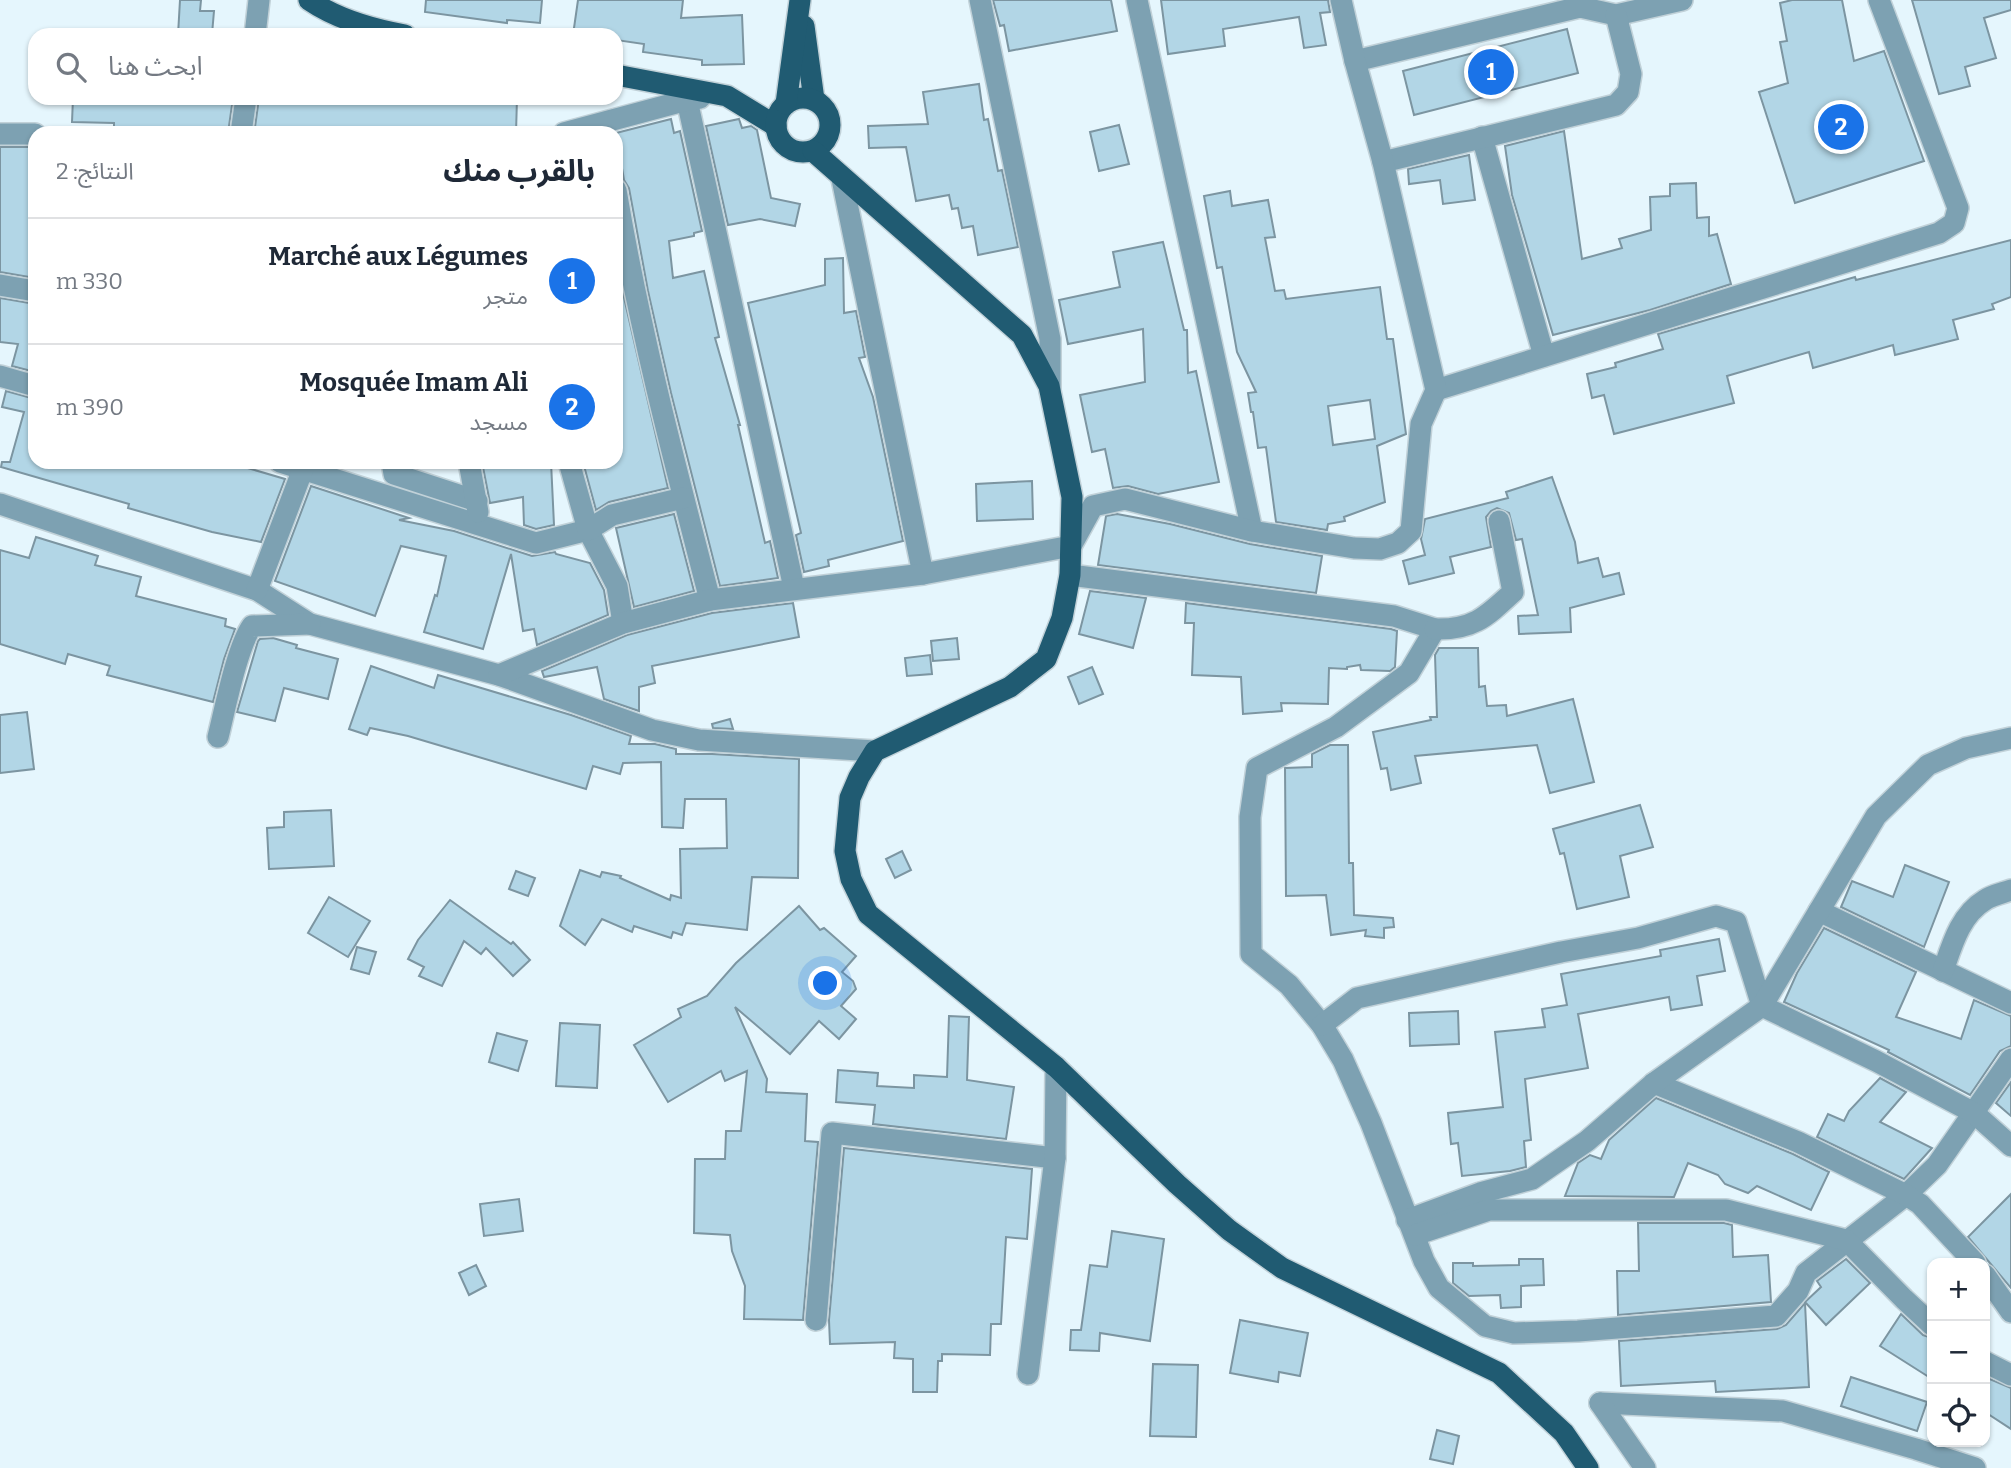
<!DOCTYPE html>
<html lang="ar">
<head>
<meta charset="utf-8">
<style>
	:root { --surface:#fff; --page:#f2f2f3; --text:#1f2937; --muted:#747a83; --line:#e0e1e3; --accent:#1a73e8 }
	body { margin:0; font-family:Bitter,"Noto Sans Arabic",serif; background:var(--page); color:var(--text); direction:rtl }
	.controls { position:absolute; right:21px; bottom:21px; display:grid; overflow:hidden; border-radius:14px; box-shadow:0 2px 5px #0004 }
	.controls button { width:63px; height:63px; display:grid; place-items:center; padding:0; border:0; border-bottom:2px solid var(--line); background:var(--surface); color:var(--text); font:35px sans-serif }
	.you { position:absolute; left:826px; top:984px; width:24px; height:24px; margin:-18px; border:5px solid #fff; border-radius:50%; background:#1a73e8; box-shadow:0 0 0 10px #1a73e833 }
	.badge { display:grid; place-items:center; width:46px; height:46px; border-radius:50%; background:var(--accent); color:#fff; font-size:23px; font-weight:700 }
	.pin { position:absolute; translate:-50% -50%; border:4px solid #fff; box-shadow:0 2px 7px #0006 }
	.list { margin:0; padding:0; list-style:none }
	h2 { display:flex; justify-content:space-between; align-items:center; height:91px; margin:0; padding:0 28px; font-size:30px }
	h2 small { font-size:23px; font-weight:400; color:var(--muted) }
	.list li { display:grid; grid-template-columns:46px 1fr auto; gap:21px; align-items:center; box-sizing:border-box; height:126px; padding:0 28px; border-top:2px solid var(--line) }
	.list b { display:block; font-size:26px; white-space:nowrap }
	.list p { margin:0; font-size:23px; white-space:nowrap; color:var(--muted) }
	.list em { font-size:23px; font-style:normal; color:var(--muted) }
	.icon { flex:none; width:38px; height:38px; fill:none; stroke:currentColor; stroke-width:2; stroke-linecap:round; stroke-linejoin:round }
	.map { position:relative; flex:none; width:2011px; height:1468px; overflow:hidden; direction:ltr }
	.search { position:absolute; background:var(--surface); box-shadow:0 2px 5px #0004; left:28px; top:28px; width:595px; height:77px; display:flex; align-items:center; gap:18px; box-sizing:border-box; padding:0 24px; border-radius:21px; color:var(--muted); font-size:26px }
	.panel { position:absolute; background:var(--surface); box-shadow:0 2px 5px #0004; left:28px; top:126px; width:595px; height:343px; border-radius:21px; direction:rtl }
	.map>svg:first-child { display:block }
	.building { fill:#b2d6e6; stroke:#7c95a1; stroke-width:2; fill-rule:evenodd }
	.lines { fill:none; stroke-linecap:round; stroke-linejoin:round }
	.minor-casing { stroke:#c1d1d8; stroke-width:24 }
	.major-casing { stroke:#c1d1d8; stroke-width:24 }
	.minor { stroke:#7da1b2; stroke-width:21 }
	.major { stroke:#205b72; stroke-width:21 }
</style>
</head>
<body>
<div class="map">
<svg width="2011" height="1468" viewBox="0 0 2011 1468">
	<rect width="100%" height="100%" fill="#e5f6fd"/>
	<g class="building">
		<polygon points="180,0 201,0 200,11 214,11 212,34 178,35"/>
		<polygon points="426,0 542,0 540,23 507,20 507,23 425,12"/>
		<polygon points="578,0 683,0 681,18 742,15 744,64 702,65 702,60 643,52 644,44 616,40 616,35 573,35"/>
		<polygon points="993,0 1111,0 1117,31 1009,51 1004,25 1000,26"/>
		<polygon points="1161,0 1328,0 1330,12 1320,13 1326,45 1304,48 1299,17 1223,29 1225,46 1168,54"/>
		<polygon points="1792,0 1842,0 1854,61 1884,51 1924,161 1795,203 1759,92 1788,83 1780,42 1787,41 1780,3"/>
		<polygon points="1912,0 2011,0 2011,10 1984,18 1996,58 1965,67 1970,86 1939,94"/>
		<polygon points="1567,29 1578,73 1414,115 1403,71"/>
		<polygon points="979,84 984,120 988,119 998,171 1002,170 1018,247 978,255 973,226 962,228 958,208 952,209 949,195 916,201 906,147 869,148 868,126 928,124 923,92"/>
		<polygon points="73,98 233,98 228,133 114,129 114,123 72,122"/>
		<polygon points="259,98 517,98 516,133 363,133 363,130 255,127"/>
		<polygon points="671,119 674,133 680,131 702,231 694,233 694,236 669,241 673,278 704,271 719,337 715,338 740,425 738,425 765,543 770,541 778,578 720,586 671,393 648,291 629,188 624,180 616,133"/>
		<polygon points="739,119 742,128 751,126 757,130 771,198 800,204 795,226 760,219 728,225 706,126"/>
		<polygon points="1119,125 1129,164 1099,171 1090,132"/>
		<polygon points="1564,131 1582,259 1622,248 1619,239 1651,230 1650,197 1670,196 1670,184 1696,183 1697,218 1709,217 1709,236 1717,234 1731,284 1650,310 1553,335 1512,195 1505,146"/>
		<polygon points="0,147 35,147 35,278 0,272"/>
		<polygon points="1469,155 1475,200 1443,204 1440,180 1409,184 1408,169"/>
		<path d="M1230,191L1232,206L1268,200L1275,237L1265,238L1275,291L1284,290L1286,299L1380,287L1387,339H1393L1406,434L1377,446L1385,502L1344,517L1345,521L1328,524L1327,530L1276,522L1266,447L1258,448L1253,412H1251L1248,393L1256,392L1237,352L1222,267L1217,268L1204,196ZM1370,400L1375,439L1333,445L1328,406Z"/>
		<polygon points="2011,240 2011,297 1992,304 1994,309 1953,320 1958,339 1895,355 1893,345 1813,368 1809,352 1727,376 1734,403 1614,434 1604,395 1592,398 1587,374 1616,367 1615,363 1663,349 1658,334 1855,277 1856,280"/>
		<polygon points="1163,242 1184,330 1187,330 1188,373 1196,371 1219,482 1158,494 1128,486 1113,488 1105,449 1092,452 1080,395 1145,382 1143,329 1068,344 1059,300 1120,287 1113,252"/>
		<polygon points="843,258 844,313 856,311 865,357 859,358 873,397 903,541 828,560 829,566 804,572 796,535 801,533 748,303 825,285 825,259"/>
		<polygon points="616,263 668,488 609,502 596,510 583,462 616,462"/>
		<polygon points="0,298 35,304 35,372 12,366 18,344 0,342"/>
		<polygon points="6,391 35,399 35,462 227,462 285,479 261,542 212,532 128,508 129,504 1,467 2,462 10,462 24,412 2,407"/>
		<polygon points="482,462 551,462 554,525 536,529 524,525 523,497 490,503"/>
		<polygon points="1552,477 1575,542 1578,563 1598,558 1603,577 1619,573 1624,594 1570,608 1571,632 1519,634 1518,616 1538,615 1522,539 1516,540 1509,513 1497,508 1491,511 1486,517 1491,547 1450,557 1454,573 1409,584 1403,561 1425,555 1421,539 1425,519 1508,498 1506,492"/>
		<polygon points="1032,481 1033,519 977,521 976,484"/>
		<polygon points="311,486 409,518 399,520 454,531 532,556 555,552 556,554 590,563 604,590 608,615 537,645 534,629 523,631 511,554 483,649 424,632 435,595 437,596 446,556 401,546 375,616 275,581"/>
		<polygon points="674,514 694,591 634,607 616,528"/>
		<polygon points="1117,514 1170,524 1250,544 1322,556 1316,593 1098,565 1106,516"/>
		<polygon points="36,537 98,556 95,565 141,577 136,596 226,619 225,626 235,629 224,659 213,702 107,675 110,666 68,654 65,664 0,644 0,550 29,558"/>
		<polygon points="1090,591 1146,598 1133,648 1079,634"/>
		<polygon points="793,603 799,637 652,666 655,683 639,687 639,711 604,699 597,667 544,677 542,671 627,635 712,613"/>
		<polygon points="1186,603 1391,629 1397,631 1395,667 1390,671 1361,670 1360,665 1347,667 1347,669 1329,668 1328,704 1281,703 1282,711 1243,714 1241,677 1192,675 1194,623 1185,623"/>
		<polygon points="273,638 297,645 296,648 338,659 328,699 284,688 275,721 237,712 258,641 260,639"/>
		<polygon points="957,638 959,659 933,661 931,641"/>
		<polygon points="1439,648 1478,648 1479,687 1485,686 1487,706 1506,705 1507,716 1573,699 1594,782 1550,793 1537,745 1415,756 1421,783 1391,790 1387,768 1381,769 1373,732 1431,720 1430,717 1437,717 1435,655"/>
		<polygon points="930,655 932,674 907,676 905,658"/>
		<polygon points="371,666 434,688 438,675 571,715 631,736 629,744 655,744 676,749 676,754 712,754 799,759 798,878 752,877 747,930 686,923 682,935 673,932 671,938 634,926 632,932 602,919 585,945 560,926 580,870 600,877 602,872 621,876 620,878 670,900 671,895 681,898 680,849 727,848 726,799 685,799 683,828 662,827 661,762 623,763 620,774 593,766 586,789 408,736 370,728 367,735 349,729"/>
		<polygon points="1092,667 1103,694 1079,704 1068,677"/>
		<polygon points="27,712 34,769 0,773 0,715"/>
		<polygon points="730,719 733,729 713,728 712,724"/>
		<polygon points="1330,745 1348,745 1349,863 1353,863 1354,915 1393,918 1394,927 1384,928 1384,938 1365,936 1366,930 1331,935 1326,895 1286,896 1285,768 1312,767 1312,754"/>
		<polygon points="1640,805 1653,847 1620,856 1629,897 1577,909 1564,853 1560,854 1553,829"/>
		<polygon points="331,810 334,866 269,869 267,828 284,827 284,812"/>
		<polygon points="902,851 911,870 895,878 886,859"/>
		<polygon points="1905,865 1949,882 1924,947 1841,907 1852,881 1893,897"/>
		<polygon points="516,871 535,878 528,896 509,889"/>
		<polygon points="329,897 370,921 348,957 308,933"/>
		<polygon points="450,900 511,944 513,942 530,960 513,976 486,948 481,954 464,941 442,986 419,976 424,967 408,959 418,940"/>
		<polygon points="799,906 820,930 824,928 856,956 842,972 853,981 856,989 841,1006 856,1019 839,1039 819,1021 790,1054 735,1007 767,1079 766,1092 807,1094 805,1141 818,1142 803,1320 744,1319 745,1286 732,1251 730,1235 694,1233 695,1159 725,1159 726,1131 741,1131 747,1071 725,1081 721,1071 668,1102 634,1045 681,1017 678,1009 707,996 736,963"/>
		<polygon points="1824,928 1916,972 1896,1017 1961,1039 1974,1000 2011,1016 2011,1046 2000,1051 1970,1095 1888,1052 1889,1050 1784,1002 1797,973"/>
		<polygon points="1719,939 1725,971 1697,976 1702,1005 1671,1010 1669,997 1578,1014 1588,1068 1525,1079 1531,1140 1524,1141 1526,1167 1510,1171 1462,1176 1458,1143 1451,1144 1448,1113 1503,1107 1495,1032 1545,1027 1542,1009 1567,1005 1561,974 1661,956 1660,950"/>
		<polygon points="357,947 376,952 369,974 351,969"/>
		<polygon points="1458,1011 1459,1044 1410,1046 1409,1013"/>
		<polygon points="949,1016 969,1017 967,1080 1014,1087 1006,1139 873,1124 875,1105 836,1102 838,1070 878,1073 877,1086 914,1088 914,1075 947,1077"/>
		<polygon points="560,1023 600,1025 597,1088 556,1086"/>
		<polygon points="497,1033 527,1041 518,1071 489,1062"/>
		<polygon points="1880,1078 1906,1092 1880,1122 1932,1148 1904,1179 1817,1137 1828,1114 1844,1121 1849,1111"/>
		<polygon points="2011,1082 2011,1116 1996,1103"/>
		<polygon points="1656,1098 1793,1154 1829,1172 1811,1210 1757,1186 1748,1193 1725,1184 1718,1175 1688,1163 1674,1197 1565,1196 1578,1163 1590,1155 1601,1159 1609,1140"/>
		<polygon points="844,1148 1032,1169 1027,1239 1006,1237 1001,1324 991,1324 990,1355 942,1354 942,1361 938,1361 937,1392 913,1392 913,1359 894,1358 895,1342 830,1344 829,1320"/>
		<polygon points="2011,1194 2011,1288 1968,1237"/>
		<polygon points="519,1199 523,1231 484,1236 480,1204"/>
		<polygon points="1638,1223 1724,1223 1732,1225 1733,1257 1768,1255 1771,1302 1618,1315 1617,1271 1639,1271"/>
		<polygon points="1112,1231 1164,1239 1150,1341 1100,1333 1099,1351 1070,1350 1071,1330 1081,1330 1090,1265 1107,1267"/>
		<polygon points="1519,1259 1543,1259 1544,1285 1521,1286 1521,1307 1501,1308 1500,1295 1469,1296 1453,1283 1453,1263 1473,1263 1473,1266 1519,1265"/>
		<polygon points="1846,1259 1870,1283 1826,1325 1805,1302 1821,1287 1817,1281"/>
		<polygon points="476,1265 486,1286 469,1295 459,1273"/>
		<polygon points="1805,1303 1809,1387 1716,1392 1715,1381 1621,1386 1619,1341 1777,1329 1786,1325"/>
		<polygon points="1901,1314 1923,1335 1932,1338 1932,1379 1880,1346"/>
		<polygon points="1240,1320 1308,1333 1300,1376 1279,1372 1278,1382 1230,1373"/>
		<polygon points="1153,1364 1198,1365 1196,1437 1150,1436"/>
		<polygon points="1851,1377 1927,1402 1917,1431 1841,1406"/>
		<polygon points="1985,1377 2011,1388 2011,1429 1985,1412"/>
		<polygon points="1437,1430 1459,1436 1453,1464 1430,1459"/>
	</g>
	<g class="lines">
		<g class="minor-casing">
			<g id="minor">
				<polyline points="980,0 1050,339 1050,390"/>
				<polyline points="1137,0 1252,531"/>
				<polyline points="255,35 259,0"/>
				<polyline points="1355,61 1580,7 1616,15 1682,0"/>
				<polyline points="687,100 794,588"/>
				<polyline points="241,133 246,98"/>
				<polyline points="564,133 687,100 700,98"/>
				<polyline points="0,134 35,134"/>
				<polyline points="1482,137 1544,356"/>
				<polyline points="1383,162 1616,105 1628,92 1631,74 1616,15"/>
				<polyline points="842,179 923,574"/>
				<path d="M616,190C639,328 675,465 710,600"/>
				<polyline points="0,285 35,291"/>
				<polyline points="0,376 35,386"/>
				<polyline points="1436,390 1939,233 1954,223 1958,208 1879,0"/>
				<polyline points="280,462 536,543 588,530 617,586 623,623"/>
				<polyline points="392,462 394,474 477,501"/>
				<polyline points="469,462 478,512"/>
				<polyline points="569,462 588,530 612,515 683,498"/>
				<polyline points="0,504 257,590 310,624 499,675 652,730 699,740 875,751"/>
				<polyline points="1070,575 1394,616 1435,629 1409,673 1336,727 1257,768 1250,817 1251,954 1289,985 1322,1025 1343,1060 1371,1123 1424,1261 1439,1288 1485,1326 1514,1333 1578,1331 1776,1316 1798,1291 1806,1273 1906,1195 1937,1165 2011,1059"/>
				<polyline points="257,590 303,469"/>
				<path d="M1435,629C1473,630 1486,617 1513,592L1499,521"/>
				<polyline points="499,675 623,623 710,600 923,574 1071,546 1093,506 1125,499 1252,531 1354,548 1380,549 1398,543 1411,531 1421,424 1436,390 1383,162 1355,61 1341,0"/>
				<path d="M218,737C225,709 237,647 252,626L310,624"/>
				<polyline points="1819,911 2011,1003"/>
				<path d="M1943,971C1952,945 1960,915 1985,900C1992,895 2003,893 2011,890"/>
				<polyline points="1322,1025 1357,998 1561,952 1638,938 1716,916 1736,922 1762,1006 1876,1061 1974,1113 2011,1146"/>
				<polyline points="1654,1083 1798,1142 1906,1195 1920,1204 1975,1263"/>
				<polyline points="1407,1220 1480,1193 1532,1179 1587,1141 1654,1083 1762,1006 1876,816 1928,765 1966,748 2011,738"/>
				<polyline points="1415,1235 1489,1210 1726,1210 1846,1240 1904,1299 1932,1325"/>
				<polyline points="1985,1275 2011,1312"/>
				<polyline points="816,1320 832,1133 1055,1158"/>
				<polyline points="1985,1362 2011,1375"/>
				<polyline points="1028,1374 1055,1158 1056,1067"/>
				<polyline points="1600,1403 1783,1411 1916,1449 1975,1468"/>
				<polyline points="1600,1403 1645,1468"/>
			</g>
		</g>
		<g class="major-casing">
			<g id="major">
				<path d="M309,0C337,19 371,29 405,35"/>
				<polyline points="804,26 814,100"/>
				<polyline points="616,75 727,96 776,126"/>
				<circle cx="803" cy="125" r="27"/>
				<polyline points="786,104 800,0"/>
				<polyline points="813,151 1022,335 1049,386 1072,497 1070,575 1062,618 1046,659 1010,687 875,751 859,777 850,798 845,851 851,879 868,914 1056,1067 1177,1184 1229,1230 1282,1268 1499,1373 1564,1433 1588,1468"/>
			</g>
		</g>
		<use href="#minor" class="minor"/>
		<use href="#major" class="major"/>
	</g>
</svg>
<div class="controls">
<button>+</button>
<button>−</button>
<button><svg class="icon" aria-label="locate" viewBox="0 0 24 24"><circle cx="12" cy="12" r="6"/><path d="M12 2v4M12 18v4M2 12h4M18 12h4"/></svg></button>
</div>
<div class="you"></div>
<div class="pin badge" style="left:1491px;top:72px">1</div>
<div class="pin badge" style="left:1841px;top:127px">2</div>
<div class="search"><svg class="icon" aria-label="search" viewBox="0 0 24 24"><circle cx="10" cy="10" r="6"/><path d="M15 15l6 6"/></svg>ابحث هنا</div>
<section class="panel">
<h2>بالقرب منك<small>النتائج: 2</small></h2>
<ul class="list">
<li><span class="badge">1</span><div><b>Marché aux Légumes</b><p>متجر</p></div><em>330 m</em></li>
<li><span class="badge">2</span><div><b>Mosquée Imam Ali</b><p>مسجد</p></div><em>390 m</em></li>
</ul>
</section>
</div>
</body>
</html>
